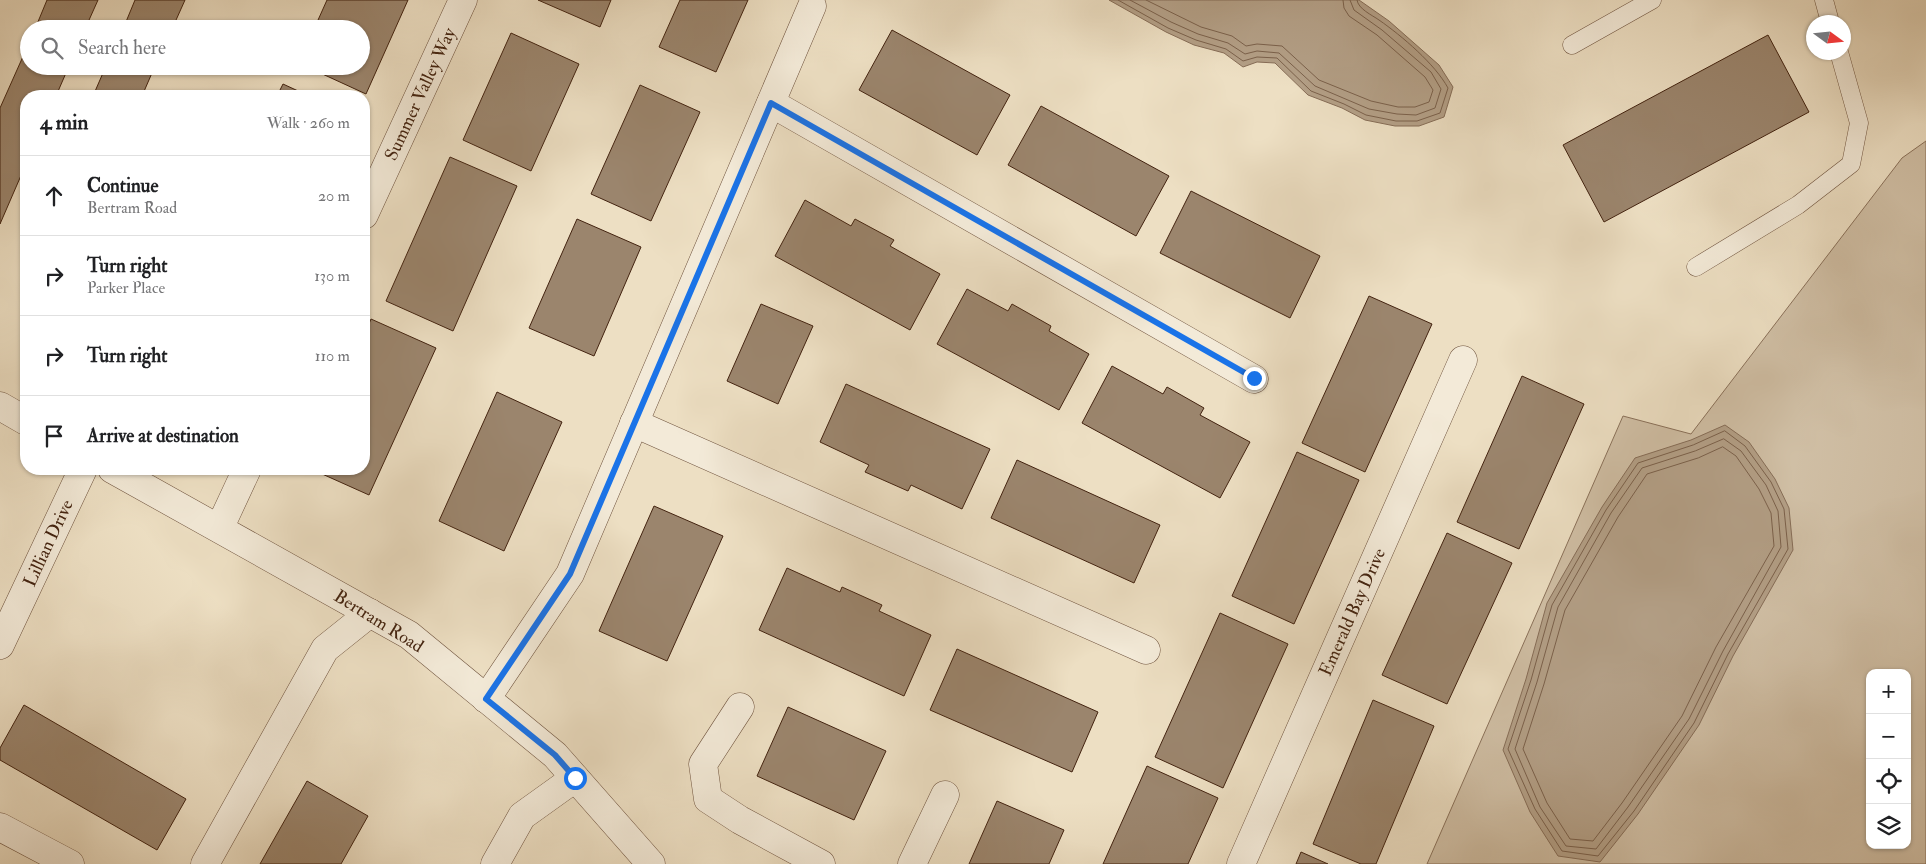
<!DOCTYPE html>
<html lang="en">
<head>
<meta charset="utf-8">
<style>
	:root { --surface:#fff; --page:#f2f2f2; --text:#202124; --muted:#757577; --line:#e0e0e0 }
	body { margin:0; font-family:"IM FELL Double Pica",serif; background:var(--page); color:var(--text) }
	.controls { position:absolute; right:15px; bottom:15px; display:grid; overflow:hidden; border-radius:10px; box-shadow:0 1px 4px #0004 }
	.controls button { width:45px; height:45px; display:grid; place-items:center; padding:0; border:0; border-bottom:1px solid var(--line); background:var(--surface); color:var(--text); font:25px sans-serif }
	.compass { position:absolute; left:1806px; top:15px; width:45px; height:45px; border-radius:50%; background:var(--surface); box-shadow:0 1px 4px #0004; rotate:105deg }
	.stop { position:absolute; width:15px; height:15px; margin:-11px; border:4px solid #1a73e8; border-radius:50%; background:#fff }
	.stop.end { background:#1a73e8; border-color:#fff; box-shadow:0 1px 5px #0008 }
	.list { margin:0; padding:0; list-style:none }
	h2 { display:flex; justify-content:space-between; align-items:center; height:65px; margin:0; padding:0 20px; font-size:21px }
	h2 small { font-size:16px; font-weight:400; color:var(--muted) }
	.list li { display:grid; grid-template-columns:32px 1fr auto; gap:15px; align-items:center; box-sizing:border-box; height:80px; padding:0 20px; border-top:1px solid var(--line) }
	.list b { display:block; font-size:19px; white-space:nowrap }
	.list p { margin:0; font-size:16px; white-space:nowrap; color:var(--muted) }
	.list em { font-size:16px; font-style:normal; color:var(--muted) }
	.icon { flex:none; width:28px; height:28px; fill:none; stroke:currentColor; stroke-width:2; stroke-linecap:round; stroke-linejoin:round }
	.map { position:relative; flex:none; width:1926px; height:864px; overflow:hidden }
	.search { position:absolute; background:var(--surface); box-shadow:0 1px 4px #0004; left:20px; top:20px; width:350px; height:55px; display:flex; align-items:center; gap:12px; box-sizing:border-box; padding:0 18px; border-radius:28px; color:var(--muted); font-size:19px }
	.panel { position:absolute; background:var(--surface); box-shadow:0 1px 4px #0004; left:20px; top:90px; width:350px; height:385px; border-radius:20px }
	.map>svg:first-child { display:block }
	.green { fill:#d0bfa5; stroke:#8a715a; fill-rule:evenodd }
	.water { fill:#b39f86; stroke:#866d57 }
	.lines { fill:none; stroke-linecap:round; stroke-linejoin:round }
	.shore { stroke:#7b614b; stroke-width:1 }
	.building { fill:#9b856d; stroke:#432310 }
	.service-casing { stroke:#6e523d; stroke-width:19 }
	.minor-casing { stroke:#6e523d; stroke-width:29 }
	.service { stroke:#f3ead8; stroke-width:18 }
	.minor { stroke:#f3ead8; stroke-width:28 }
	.route { stroke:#1a73e8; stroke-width:6 }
	.labels { text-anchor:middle; stroke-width:4; stroke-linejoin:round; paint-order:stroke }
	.street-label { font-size:18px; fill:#432310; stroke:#f3ead8 }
</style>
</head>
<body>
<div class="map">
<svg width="1926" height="864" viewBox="0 0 1926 864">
	<rect width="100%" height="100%" fill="#eddfc3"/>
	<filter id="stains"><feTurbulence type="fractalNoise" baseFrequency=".004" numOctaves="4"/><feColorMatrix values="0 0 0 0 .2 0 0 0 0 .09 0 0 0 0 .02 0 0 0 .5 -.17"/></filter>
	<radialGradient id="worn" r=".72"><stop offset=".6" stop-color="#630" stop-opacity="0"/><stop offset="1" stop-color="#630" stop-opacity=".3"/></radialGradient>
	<path class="green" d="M1926,141V864H1427L1623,416L1691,434L1902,158ZM1870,673H1907V845H1870Z"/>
	<g class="water">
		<polygon points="1109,0 1359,0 1389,21 1439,65 1453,87 1444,117 1419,126 1395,126 1365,120 1342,108 1308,95 1275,63 1257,62 1243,67 1224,53 1194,45 1166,32"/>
		<polygon points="1725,425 1749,442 1775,479 1789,508 1793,550 1733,656 1699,725 1638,814 1600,862 1558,856 1530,812 1503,750 1526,679 1547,603 1602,507 1635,458 1691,440"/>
	</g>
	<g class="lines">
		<g class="shore">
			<path d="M1118,0L1168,28L1196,40L1226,49L1243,61L1257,57L1277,58L1311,91L1344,104L1366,115L1396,121H1417L1440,113L1448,88C1435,64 1402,36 1379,20C1372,15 1358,9 1357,0"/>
			<polyline points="1130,0 1171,22 1198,34 1228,43 1245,54 1257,51 1279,53 1315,86 1369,109 1397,114 1416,115 1435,108 1441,89 1431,72 1382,30 1354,10 1350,0"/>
			<polyline points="1146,0 1201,27 1232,36 1246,46 1257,44 1282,46 1319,80 1371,101 1398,107 1415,107 1429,102 1433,90 1425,77 1377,35 1349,16 1344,8 1343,0"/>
			<polygon points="1725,431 1745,446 1771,482 1784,509 1788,549 1728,654 1694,723 1634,811 1598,856 1562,851 1535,809 1508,749 1531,680 1552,605 1606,510 1638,463 1693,445"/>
			<polygon points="1724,439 1741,451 1766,485 1778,511 1781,547 1723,651 1689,719 1628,807 1596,849 1566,846 1540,807 1515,749 1537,682 1558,607 1611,513 1642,468 1695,451"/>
			<polygon points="1723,447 1736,456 1759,489 1771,513 1774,546 1716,647 1682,716 1622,803 1593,841 1570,839 1547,803 1523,749 1544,684 1565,610 1618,517 1647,474 1698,458"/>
		</g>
	</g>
	<g class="building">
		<polygon points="47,0 98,0 85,29 35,29"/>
		<polygon points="135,0 185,0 172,29 123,29"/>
		<polygon points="327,0 408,0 366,94 305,66 361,66 361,29 314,29"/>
		<polygon points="538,0 611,0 600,27"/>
		<polygon points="680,0 748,0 716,72 659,47"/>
		<polygon points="892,30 1010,95 977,155 859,90"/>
		<polygon points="511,33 579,64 531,171 463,140"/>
		<polygon points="1768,35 1809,112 1604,222 1563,145"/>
		<polygon points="29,43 29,66 69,66 56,96 26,96 26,164 0,224 0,108"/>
		<polygon points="106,66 155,66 142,96 93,96"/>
		<polygon points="283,84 309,96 277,96"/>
		<polygon points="640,85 700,112 651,221 591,194"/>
		<polygon points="1041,106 1169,176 1136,236 1008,165"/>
		<polygon points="450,157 517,186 453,331 386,301"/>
		<polygon points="1191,191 1320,256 1290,318 1160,253"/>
		<polygon points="805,200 851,226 855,219 894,240 890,246 940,274 910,330 775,256"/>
		<polygon points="577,219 641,247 594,356 529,328"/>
		<polygon points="967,289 1008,311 1012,304 1051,326 1049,331 1089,354 1059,410 937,344"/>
		<polygon points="1369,296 1432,324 1365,472 1302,443"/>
		<polygon points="761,304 813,326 778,404 727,381"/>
		<polygon points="371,319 436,348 369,495 311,469 364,469 364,336"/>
		<polygon points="1112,366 1163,394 1167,387 1204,408 1200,415 1250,442 1220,498 1082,423"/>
		<polygon points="1522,376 1584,404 1519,549 1457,522"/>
		<polygon points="846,384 990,449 962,509 911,485 908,491 865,472 869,465 820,442"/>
		<polygon points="497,392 562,422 504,551 439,521"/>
		<polygon points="1297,452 1359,480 1294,624 1232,596"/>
		<polygon points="1017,460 1160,525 1134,583 991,518"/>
		<polygon points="654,506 723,536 667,661 599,631"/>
		<polygon points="1447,533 1512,563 1447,704 1382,675"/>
		<polygon points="787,568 840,592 842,587 882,605 879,611 931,635 904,696 759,630"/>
		<polygon points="1220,613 1288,644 1223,788 1155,757"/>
		<polygon points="957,649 1098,712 1072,772 930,710"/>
		<polygon points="1373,700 1434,726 1376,864 1361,864 1313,844"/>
		<polygon points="24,705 186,799 157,850 0,760 0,748"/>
		<polygon points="788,707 886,751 854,820 757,776"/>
		<polygon points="1147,766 1218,798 1188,864 1103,864"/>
		<polygon points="307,781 368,816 341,864 260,864"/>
		<polygon points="997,801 1064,830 1049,864 969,864"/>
		<polygon points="1301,852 1328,864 1296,864"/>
	</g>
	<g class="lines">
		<g class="service-casing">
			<g id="service">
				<polyline points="1824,0 1830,22"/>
				<polyline points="1572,45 1652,0"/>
				<polyline points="1696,267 1798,205 1851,164 1859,123 1839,52"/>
			</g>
		</g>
		<g class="minor-casing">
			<g id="minor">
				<polyline points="771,103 1254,379"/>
				<polyline points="364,215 463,0"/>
				<polyline points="0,406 26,421"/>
				<polyline points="634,423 1146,650"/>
				<polyline points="112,469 409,635 555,755 651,864"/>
				<polyline points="220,527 247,469"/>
				<polyline points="0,645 83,469"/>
				<polyline points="486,699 570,574 812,6"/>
				<polyline points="740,707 703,764 708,799 740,820 821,864"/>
				<polyline points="0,827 70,864"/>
				<polyline points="205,864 325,649 370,613"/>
				<polyline points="495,864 522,816 575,778"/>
				<polyline points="912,864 945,795"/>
				<polyline points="1241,864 1463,360"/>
			</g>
		</g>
		<use href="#service" class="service"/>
		<use href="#minor" class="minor"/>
	</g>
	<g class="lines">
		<polyline class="route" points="575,778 555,755 486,699 570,574 771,103 1254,378"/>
	</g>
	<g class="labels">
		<g class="street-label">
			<text transform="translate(420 94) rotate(-65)" y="6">Summer Valley Way</text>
			<text transform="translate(48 543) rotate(-65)" y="6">Lillian Drive</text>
			<text transform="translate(1352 612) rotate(-66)" y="6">Emerald Bay Drive</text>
			<text transform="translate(379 621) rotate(32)" y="6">Bertram Road</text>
		</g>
	</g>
	<rect width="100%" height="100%" filter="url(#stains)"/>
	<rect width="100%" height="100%" fill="url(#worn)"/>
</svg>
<div class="controls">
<button>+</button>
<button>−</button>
<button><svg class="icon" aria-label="locate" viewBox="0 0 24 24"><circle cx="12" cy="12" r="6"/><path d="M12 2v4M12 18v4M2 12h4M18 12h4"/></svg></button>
<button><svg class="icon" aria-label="layers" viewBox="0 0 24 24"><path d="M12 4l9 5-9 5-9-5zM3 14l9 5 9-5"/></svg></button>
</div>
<svg class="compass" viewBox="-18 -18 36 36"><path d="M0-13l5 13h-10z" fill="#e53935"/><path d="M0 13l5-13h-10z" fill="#757577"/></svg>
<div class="stop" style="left:575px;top:778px"></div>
<div class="stop end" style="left:1254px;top:378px"></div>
<div class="search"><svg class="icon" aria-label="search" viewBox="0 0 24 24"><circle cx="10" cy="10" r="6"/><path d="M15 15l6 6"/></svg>Search here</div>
<section class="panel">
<h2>4 min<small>Walk · 260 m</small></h2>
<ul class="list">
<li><svg class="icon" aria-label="ahead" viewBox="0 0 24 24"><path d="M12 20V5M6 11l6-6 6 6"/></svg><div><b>Continue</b><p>Bertram Road</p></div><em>20 m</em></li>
<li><svg class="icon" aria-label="right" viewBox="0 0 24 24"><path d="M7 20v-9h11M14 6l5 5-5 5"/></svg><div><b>Turn right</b><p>Parker Place</p></div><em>130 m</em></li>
<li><svg class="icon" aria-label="right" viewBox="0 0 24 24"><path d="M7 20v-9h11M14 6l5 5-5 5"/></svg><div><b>Turn right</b></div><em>110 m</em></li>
<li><svg class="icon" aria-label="arrive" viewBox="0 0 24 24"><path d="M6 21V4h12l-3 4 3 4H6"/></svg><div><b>Arrive at destination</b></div></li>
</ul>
</section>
</div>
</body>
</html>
